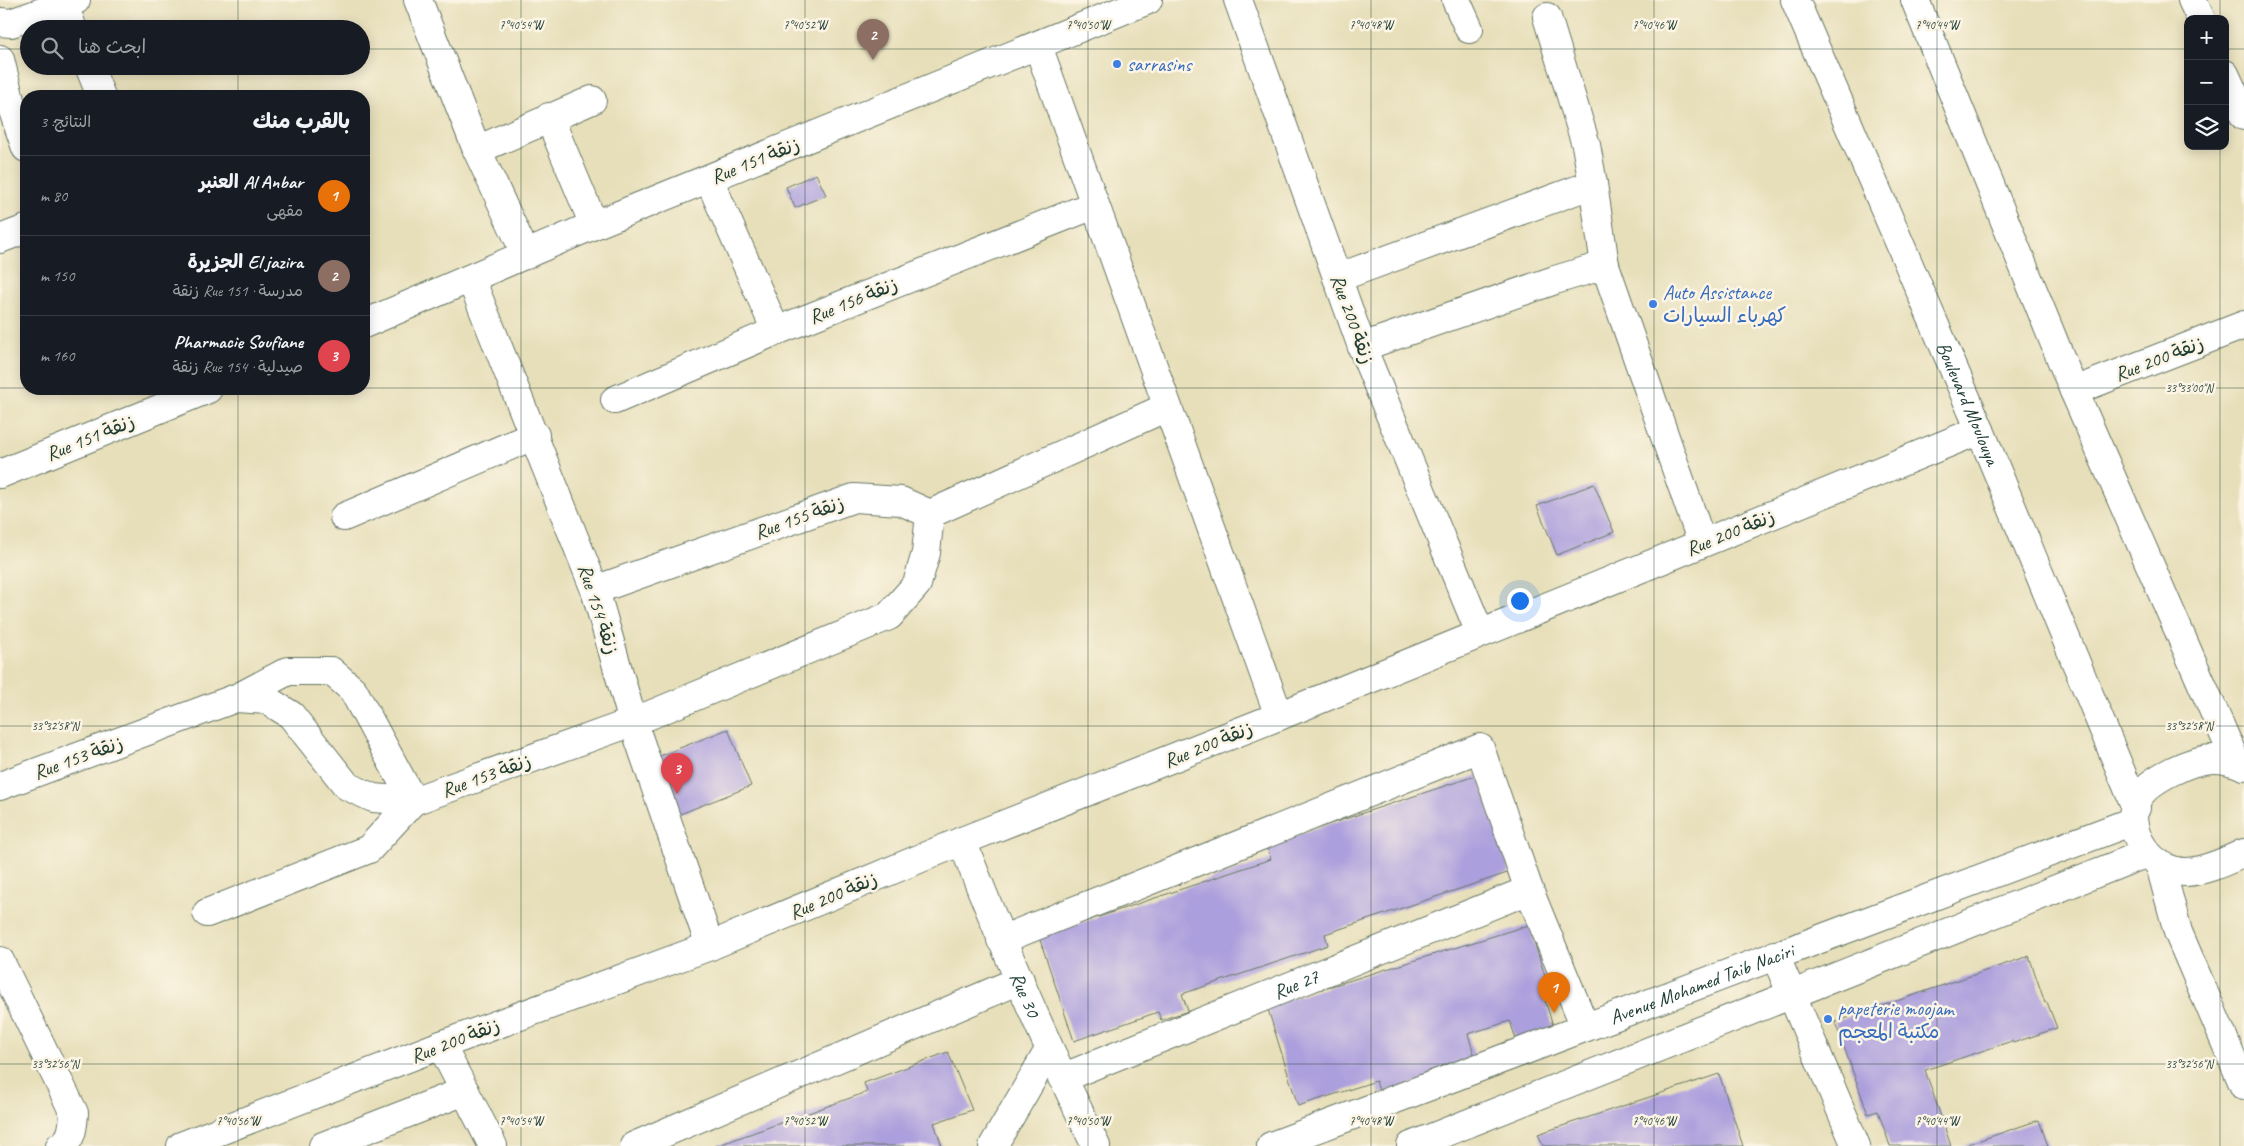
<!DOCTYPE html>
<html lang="ar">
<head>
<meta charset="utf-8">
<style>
	:root { --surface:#171b24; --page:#20242c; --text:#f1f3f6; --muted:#9ea1a6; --line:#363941; --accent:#0b8043 }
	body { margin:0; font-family:Caveat,"Playpen Sans Arabic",sans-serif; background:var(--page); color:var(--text); direction:rtl }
	.controls { position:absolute; right:15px; top:15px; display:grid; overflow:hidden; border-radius:10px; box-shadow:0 2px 12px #0003 }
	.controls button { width:45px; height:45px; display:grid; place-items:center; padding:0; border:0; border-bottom:1px solid var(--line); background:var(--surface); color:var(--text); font:25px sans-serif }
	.you { position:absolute; left:1519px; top:600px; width:18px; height:18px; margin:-12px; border:4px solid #fff; border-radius:50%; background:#1a73e8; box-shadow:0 0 0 8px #1a73e833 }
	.badge { display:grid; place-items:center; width:32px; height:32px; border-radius:50%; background:var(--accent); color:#fff; font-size:16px; font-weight:700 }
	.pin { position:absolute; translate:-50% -41px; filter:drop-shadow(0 1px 2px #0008) }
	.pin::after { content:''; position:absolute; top:26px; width:18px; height:15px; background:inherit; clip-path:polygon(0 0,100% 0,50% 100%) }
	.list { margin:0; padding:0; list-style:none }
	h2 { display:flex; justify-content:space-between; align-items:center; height:65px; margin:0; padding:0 20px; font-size:21px }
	h2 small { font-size:16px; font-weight:400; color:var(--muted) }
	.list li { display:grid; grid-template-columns:32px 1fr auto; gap:15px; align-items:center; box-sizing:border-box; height:80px; padding:0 20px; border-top:1px solid var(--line) }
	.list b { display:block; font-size:19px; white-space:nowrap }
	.list p { margin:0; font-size:16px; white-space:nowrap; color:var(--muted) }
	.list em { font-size:16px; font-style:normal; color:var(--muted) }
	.icon { flex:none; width:28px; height:28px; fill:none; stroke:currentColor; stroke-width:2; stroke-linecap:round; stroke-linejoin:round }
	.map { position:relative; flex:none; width:2244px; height:1146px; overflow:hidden; direction:ltr }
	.search { position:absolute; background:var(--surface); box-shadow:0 2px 12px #0003; left:20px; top:20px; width:350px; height:55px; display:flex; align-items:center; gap:12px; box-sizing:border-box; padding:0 18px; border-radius:28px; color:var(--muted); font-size:19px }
	.panel { position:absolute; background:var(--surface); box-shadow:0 2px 12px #0003; left:20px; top:90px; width:350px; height:305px; border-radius:20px; direction:rtl }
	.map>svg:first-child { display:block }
	.building { fill:#ac9fdd }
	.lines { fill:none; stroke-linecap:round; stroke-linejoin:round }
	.minor-casing { stroke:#657663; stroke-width:30 }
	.minor { stroke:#fff; stroke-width:28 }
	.ticks { fill:none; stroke:#1f3d34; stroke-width:1; stroke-opacity:0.45 }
	.shop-dot { fill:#3f7fe0; stroke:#fcf5e5; stroke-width:2 }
	.labels { text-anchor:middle; stroke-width:5; stroke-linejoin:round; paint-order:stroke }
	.shop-label { font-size:20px; fill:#366cbe; stroke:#fcf5e5; text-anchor:start }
	.street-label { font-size:20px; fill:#1f3d34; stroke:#fcf5e5 }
	.ticks-label { font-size:12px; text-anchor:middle; fill:#1f3d34; stroke:#fcf5e5; stroke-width:5; stroke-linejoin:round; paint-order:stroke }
</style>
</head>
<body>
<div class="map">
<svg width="2244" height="1146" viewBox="0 0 2244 1146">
	<rect width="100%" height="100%" fill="#fcf5e5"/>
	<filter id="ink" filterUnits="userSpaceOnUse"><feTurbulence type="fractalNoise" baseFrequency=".02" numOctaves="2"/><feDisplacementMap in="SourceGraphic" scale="10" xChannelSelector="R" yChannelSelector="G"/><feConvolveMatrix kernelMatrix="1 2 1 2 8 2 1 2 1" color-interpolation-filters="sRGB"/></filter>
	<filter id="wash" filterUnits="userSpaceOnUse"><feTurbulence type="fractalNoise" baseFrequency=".0096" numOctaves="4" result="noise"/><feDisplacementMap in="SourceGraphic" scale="20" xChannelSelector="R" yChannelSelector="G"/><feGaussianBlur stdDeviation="1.12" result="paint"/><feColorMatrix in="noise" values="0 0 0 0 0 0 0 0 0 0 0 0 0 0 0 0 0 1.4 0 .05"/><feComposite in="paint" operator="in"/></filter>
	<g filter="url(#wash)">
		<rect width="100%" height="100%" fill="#e7dfba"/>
		<g id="blocks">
			<g class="building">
				<polygon points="816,174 826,195 795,208 786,187"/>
				<polygon points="1594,484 1614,532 1557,555 1537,506"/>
				<polygon points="728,729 751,786 680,814 657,757"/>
				<polygon points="1478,775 1510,872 1325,934 1328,945 1182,994 1188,1011 1161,1020 1158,1012 1074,1041 1039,937 1271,859 1266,845"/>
				<polygon points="1529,925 1552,999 1545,1001 1554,1028 1516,1039 1510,1021 1468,1034 1477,1064 1380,1094 1376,1081 1298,1106 1267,1006"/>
				<polygon points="2029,956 2045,1003 2047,1002 2057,1028 2013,1043 2012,1041 1925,1070 1951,1146 1890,1146 1878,1111 1868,1114 1835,1022"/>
				<polygon points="948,1052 972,1110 934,1123 942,1146 716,1146 867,1092 864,1083"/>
				<polygon points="1719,1074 1743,1146 1543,1146 1538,1134"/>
				<polygon points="2039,1120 2048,1146 1963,1146"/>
			</g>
		</g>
	</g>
	<g filter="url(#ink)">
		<use href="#blocks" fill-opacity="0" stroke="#657663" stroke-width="1"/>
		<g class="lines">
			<g class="minor-casing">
				<g id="minor">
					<polyline points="418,0 477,150 526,255"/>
					<polyline points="1238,0 1362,347 1480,633"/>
					<polyline points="1456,0 1469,29"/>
					<path id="s1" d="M1795,0L1980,430L2136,808"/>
					<polyline points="1915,0 2074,391 2236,762"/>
					<polyline points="2192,0 2201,19"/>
					<polyline points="64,5 73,29"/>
					<polyline points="0,22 11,23 76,0"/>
					<polyline points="1038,46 1279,716"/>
					<polyline points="0,59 12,108 26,148"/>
					<polyline points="89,66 101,96"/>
					<polyline points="2225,74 2244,116"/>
					<polyline points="549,117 594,225"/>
					<polyline points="477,150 592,100"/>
					<polyline points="709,179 776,331"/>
					<polyline points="1593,184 1605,265"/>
					<polyline points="0,239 26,229"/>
					<polyline points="1337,278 1593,184 1586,145 1547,17"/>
					<polyline points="471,279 595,590 633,722 710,946"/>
					<polyline points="364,324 594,225 1148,0"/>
					<polyline points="1362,347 1555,280 1605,265 1702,543"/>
					<polyline points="2074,391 2244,325"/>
					<polyline points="615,400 776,331 1094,205"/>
					<polyline points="0,474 208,389"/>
					<polyline points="344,517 535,435"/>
					<polyline points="595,590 854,498 901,501 930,514 1167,407"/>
					<polyline points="237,698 288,671 331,671 353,690 413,801"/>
					<path d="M2244,766C2235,762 2224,759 2214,759C2192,759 2149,779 2138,798C2121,829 2152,873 2186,872C2206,871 2226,861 2244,853"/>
					<polyline points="0,786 236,698 267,700 291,715 347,786 373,798 413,801 633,722 889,616 917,584 926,553 930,514"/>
					<path id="s2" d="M962,841C1003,945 1046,1046 1096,1146"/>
					<polyline points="2160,865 2178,932 2244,1086"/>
					<polyline points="207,913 369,849 413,801"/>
					<polyline points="1001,940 1480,748 1529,890 1585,1027"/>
					<polyline points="1775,955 1856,1146"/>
					<path d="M0,961L74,1113C73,1125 73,1140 60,1146"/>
					<polyline points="441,1045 493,1146"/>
					<path id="s3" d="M1062,1078L1529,890"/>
					<polyline points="181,1146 441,1045 710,946 962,841 1279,716 1980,430"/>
					<polyline points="323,1146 465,1091"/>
					<polyline points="634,1146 1020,980"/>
					<polyline points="993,1146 1049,1050"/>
					<path id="s4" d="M1271,1146L2133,821"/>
					<polyline points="1411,1146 2147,853"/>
				</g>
			</g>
			<use href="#minor" class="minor"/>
		</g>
	</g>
	<path class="ticks" d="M238,0V29M521,0V1146M805,0V1146M1088,0V1146M1371,0V1146M1654,0V1146M1937,0V1146M2220,0V19M0,49H29M361,49H2188M2225,49H2244M238,66V96M2220,146V1146M0,388H26M364,388H2244M238,389V1146M0,726H2244M0,1064H2244"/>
	<g class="shop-dot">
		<circle cx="1117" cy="64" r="5"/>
		<circle cx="1653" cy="304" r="5"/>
		<circle cx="1828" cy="1019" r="5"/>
	</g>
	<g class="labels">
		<g class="shop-label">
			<text x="1127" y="71">sarrasins</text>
			<text x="1663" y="299">Auto Assistance<tspan x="1663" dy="23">كهرباء السيارات</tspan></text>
			<text x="1838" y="1015">papeterie moojam<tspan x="1838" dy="23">مكتبة المعجم</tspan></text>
		</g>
		<g class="street-label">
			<text transform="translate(755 160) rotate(-22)" y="7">Rue 151 زنقة</text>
			<text transform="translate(853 300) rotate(-22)" y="7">Rue 156 زنقة</text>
			<text transform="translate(1353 319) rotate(70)" y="7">Rue 200 زنقة</text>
			<text transform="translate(2159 358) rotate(-21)" y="7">Rue 200 زنقة</text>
			<text dy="7" stroke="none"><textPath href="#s1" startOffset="439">Boulevard Moulouya</textPath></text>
			<text transform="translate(90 437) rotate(-22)" y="7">Rue 151 زنقة</text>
			<text transform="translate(799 517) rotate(-20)" y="7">Rue 155 زنقة</text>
			<text transform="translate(1730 532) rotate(-22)" y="7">Rue 200 زنقة</text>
			<text transform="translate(599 609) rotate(72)" y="7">Rue 154 زنقة</text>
			<text transform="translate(1208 744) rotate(-22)" y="7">Rue 200 زنقة</text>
			<text transform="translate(78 757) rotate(-20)" y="7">Rue 153 زنقة</text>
			<text transform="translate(486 775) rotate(-20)" y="7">Rue 153 زنقة</text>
			<text transform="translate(833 895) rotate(-23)" y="7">Rue 200 زنقة</text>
			<text dy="7" stroke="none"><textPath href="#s4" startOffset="460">Avenue Mohamed Taib Naciri</textPath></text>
			<text dy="7" stroke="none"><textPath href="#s3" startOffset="252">Rue 27</textPath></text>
			<text dy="7" stroke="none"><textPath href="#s2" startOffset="166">Rue 30</textPath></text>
			<text transform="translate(455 1040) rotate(-21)" y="7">Rue 200 زنقة</text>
		</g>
	</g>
	<g class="ticks-label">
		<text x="521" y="29">7°40'54"W</text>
		<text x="805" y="29">7°40'52"W</text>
		<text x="1088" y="29">7°40'50"W</text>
		<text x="1371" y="29">7°40'48"W</text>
		<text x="1654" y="29">7°40'46"W</text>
		<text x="1937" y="29">7°40'44"W</text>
		<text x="2189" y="392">33°33'00"N</text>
		<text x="55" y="730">33°32'58"N</text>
		<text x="2189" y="730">33°32'58"N</text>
		<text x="55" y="1068">33°32'56"N</text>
		<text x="2189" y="1068">33°32'56"N</text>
		<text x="238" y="1125">7°40'56"W</text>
		<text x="521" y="1125">7°40'54"W</text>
		<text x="805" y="1125">7°40'52"W</text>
		<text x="1088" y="1125">7°40'50"W</text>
		<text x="1371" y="1125">7°40'48"W</text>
		<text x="1654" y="1125">7°40'46"W</text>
		<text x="1937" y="1125">7°40'44"W</text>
	</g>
</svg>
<div class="controls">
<button>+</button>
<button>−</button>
<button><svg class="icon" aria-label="layers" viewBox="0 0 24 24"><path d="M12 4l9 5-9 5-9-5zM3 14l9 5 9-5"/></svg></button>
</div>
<div class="you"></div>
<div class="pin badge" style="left:1554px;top:1013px;background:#e8710a">1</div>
<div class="pin badge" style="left:873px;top:60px;background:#8d6e63">2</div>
<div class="pin badge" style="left:677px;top:794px;background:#e0444e">3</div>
<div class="search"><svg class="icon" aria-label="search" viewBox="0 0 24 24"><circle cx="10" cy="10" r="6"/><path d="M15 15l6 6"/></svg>ابحث هنا</div>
<section class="panel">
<h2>بالقرب منك<small>النتائج: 3</small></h2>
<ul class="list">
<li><span class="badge" style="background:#e8710a">1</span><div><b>Al Anbar العنبر</b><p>مقهى</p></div><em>80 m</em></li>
<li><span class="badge" style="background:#8d6e63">2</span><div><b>El jazira الجزيرة</b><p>مدرسة · Rue 151 زنقة</p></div><em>150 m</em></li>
<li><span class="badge" style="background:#e0444e">3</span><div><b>Pharmacie Soufiane</b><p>صيدلية · Rue 154 زنقة</p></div><em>160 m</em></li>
</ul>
</section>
</div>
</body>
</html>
